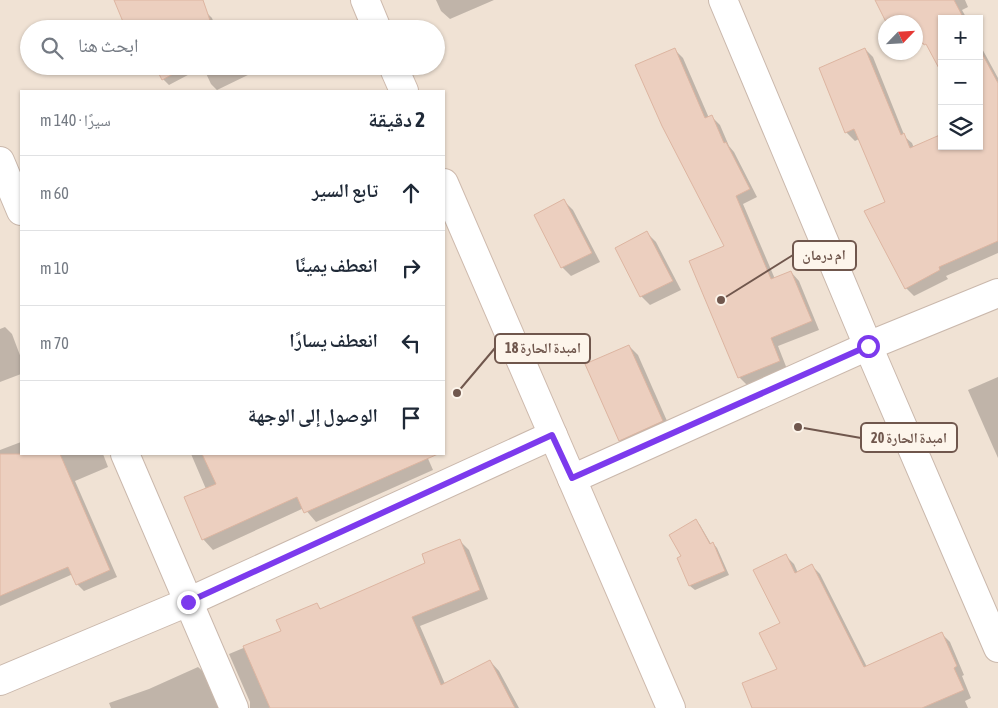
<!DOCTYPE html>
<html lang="ar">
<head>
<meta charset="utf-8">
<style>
	:root { --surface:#fff; --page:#f2f2f3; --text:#1f2937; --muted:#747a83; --line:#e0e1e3 }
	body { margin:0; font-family:"Asap Condensed","Noto Naskh Arabic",sans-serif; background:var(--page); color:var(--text); direction:rtl }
	.controls { position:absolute; right:15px; top:15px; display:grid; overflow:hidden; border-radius:0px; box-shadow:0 1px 4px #0004 }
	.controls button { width:45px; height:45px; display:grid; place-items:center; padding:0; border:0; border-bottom:1px solid var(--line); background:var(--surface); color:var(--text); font:25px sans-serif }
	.compass { position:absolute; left:878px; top:15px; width:45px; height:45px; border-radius:50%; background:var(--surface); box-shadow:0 1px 4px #0004; rotate:65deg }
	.stop { position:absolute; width:15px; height:15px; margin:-11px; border:4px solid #7c3aed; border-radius:50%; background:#fff }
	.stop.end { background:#7c3aed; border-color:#fff; box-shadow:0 1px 5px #0008 }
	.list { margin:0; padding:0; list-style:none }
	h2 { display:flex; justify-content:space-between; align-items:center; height:65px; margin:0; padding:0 20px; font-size:21px }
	h2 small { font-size:16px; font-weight:400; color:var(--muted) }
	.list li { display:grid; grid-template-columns:32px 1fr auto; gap:15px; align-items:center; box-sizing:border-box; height:75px; padding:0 20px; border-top:1px solid var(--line) }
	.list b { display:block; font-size:19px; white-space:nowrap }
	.list em { font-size:16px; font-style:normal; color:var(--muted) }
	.icon { flex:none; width:28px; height:28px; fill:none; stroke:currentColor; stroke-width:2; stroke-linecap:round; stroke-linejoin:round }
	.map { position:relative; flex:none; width:998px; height:708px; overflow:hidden; direction:ltr }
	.search { position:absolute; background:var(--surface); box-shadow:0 1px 4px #0004; left:20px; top:20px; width:425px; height:55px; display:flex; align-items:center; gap:12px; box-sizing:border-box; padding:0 18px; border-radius:28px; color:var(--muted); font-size:19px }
	.panel { position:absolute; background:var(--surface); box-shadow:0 1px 4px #0004; left:20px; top:90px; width:425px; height:365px; border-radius:0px; direction:rtl }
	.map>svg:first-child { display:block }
	.residential { fill:#f0e2d4; fill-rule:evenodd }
	.shadow { fill:#0003 }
	.building { fill:#eccfbf; stroke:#ddb5a1 }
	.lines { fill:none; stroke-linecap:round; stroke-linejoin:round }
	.street-casing { stroke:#cab8ac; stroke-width:30 }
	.secondary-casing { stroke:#cebaad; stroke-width:30 }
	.street { stroke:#fff; stroke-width:28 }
	.secondary { stroke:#fff; stroke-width:28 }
	.route { stroke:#7c3aed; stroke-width:6 }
	.leader { fill:none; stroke:#70574d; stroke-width:2 }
	.callout-dot { fill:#70574d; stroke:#fdf5eb; stroke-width:2 }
	.callout { fill:#fdf5eb; stroke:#70574d; stroke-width:2 }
	.callout-label { font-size:14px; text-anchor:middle; font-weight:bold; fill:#70574d }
</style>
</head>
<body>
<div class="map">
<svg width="998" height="708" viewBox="0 0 998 708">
	<rect width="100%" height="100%" fill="#faf0e5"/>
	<path class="residential" d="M0,0H998V708H0ZM942,19H979V146H942ZM886,22H916V52H886ZM29,29H436V66H29ZM21,91H444V454H21Z"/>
	<g class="shadow">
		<polygon points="122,0 170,0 206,12 212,18 216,29 137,29"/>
		<polygon points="436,0 494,0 450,19 441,11"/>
		<polygon points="907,0 965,0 968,7 962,10 967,19 942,19"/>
		<polygon points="979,43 998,78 998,253 946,276 948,279 914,296 906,288 886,202 859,139 855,141 846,132 865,49 873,57 905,137 912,143 914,148 979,146"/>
		<polygon points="675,50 683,58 709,118 711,116 720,125 729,146 734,152 757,197 743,204 775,279 791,272 799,281 819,330 778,346 787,369 747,385 739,377 726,247"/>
		<polygon points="156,66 246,66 250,74 217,90 211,84 203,67 169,85 163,79"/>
		<polygon points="564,201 573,210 600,262 571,276 562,267"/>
		<polygon points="647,233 656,242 681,290 650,305 641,296 617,248"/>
		<polygon points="5,327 12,334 21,358 21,374 0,382 0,329"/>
		<polygon points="629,346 638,355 671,430 629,449 620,440"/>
		<polygon points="998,377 998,458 968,390"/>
		<polygon points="21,442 21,454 103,454 108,467 75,481 117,577 84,591 77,584 73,574 0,606 0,450"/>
		<polygon points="191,454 249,454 249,455 252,454 426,454 433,470 316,522 304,508 213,550 203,539 206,489"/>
		<polygon points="696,521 700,525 711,544 713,543 717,548 729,575 695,590 690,586 683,556"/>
		<polygon points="459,540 469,550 488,599 420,626 445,684 490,661 499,671 519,708 250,708 250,702 229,654 282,632 317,605 322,610 427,564"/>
		<polygon points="785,555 794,564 798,573 812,566 820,574 867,667 942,634 950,642 964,675 962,676 971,698 965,701 968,708 760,708 779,670"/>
		<polygon points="198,667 208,676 222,708 111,708 109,703 149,689"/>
	</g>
	<g class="building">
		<polygon points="114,0 203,0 213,29 126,29"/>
		<polygon points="875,0 954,0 964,19 942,19 942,74 926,44 924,45 923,43 916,46 916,22 886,22"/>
		<polygon points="675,48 705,118 712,115 724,143 726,142 750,189 736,196 771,279 791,271 812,321 771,338 780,361 738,378 689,261 724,246 662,126 635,65"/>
		<polygon points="865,48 901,135 904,133 910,148 942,134 942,146 979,146 979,48 998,83 998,241 939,267 940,270 905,289 864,211 885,202 854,129 845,133 819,68"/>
		<polygon points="155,66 188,66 162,80"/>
		<polygon points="564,199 592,253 561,268 534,215"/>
		<polygon points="647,231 673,281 640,297 615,248"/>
		<polygon points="629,345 663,421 619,441 585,364"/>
		<polygon points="0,454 60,454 110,570 76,585 68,567 0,596"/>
		<polygon points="202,454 438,454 304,513 297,497 202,540 184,497 216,484"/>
		<polygon points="696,519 710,544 713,542 725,571 689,586 677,558 681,556 669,535"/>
		<polygon points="460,539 480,590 412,617 441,685 490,660 515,708 270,708 243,646 281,631 276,620 317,603 320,609 425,563 422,554"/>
		<polygon points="786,554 795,573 812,564 864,667 942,632 957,666 954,668 964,690 922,708 752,708 742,683 777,669 759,633 780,623 753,570"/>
	</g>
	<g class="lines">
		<g class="street-casing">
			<g id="street">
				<polyline points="723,0 868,346 998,648"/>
				<polyline points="0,161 21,211"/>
				<polyline points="125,454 234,708"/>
				<polyline points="572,479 868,346 998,293"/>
				<polyline points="0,681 188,602 553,435"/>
			</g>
		</g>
		<g class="secondary-casing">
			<g id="secondary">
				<polyline points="365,0 377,29"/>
				<polyline points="393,66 404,91"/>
				<polyline points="444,183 671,708"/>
			</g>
		</g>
		<use href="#street" class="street"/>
		<use href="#secondary" class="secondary"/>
	</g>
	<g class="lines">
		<polyline class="route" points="188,602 552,435 572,478 868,346"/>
	</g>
	<path class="leader" d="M721 300L793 255M457 393L495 348M798 427L861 438"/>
	<g class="callout-dot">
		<circle cx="721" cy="300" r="5"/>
		<circle cx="457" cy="393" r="5"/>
		<circle cx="798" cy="427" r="5"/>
	</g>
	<g class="callout">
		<rect x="793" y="241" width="63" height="29" rx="5"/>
		<rect x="495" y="334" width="95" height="29" rx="5"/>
		<rect x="861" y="423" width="96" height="29" rx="5"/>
	</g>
	<g class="callout-label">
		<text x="824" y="260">ام درمان</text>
		<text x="543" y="353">امبدة الحارة 18</text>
		<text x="909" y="443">امبدة الحارة 20</text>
	</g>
</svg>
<div class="controls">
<button>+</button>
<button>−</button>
<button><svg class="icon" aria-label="layers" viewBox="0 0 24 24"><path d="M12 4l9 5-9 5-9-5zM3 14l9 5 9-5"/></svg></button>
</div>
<svg class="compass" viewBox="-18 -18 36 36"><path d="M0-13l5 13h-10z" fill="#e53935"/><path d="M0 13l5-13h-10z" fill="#747a83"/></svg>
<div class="stop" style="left:868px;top:346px"></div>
<div class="stop end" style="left:188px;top:602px"></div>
<div class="search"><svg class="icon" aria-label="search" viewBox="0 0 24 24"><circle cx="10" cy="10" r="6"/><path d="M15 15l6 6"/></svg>ابحث هنا</div>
<section class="panel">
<h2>2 دقيقة<small>سيرًا · 140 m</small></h2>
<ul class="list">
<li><svg class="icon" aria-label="ahead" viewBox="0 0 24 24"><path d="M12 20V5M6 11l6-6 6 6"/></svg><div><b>تابع السير</b></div><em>60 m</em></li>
<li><svg class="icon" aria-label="right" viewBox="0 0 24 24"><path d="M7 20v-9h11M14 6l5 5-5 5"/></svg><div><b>انعطف يمينًا</b></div><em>10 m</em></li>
<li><svg class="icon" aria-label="left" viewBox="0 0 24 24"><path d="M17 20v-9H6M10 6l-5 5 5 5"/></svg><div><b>انعطف يسارًا</b></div><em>70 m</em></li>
<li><svg class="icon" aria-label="arrive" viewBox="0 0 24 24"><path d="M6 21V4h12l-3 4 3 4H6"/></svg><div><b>الوصول إلى الوجهة</b></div></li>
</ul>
</section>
</div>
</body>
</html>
